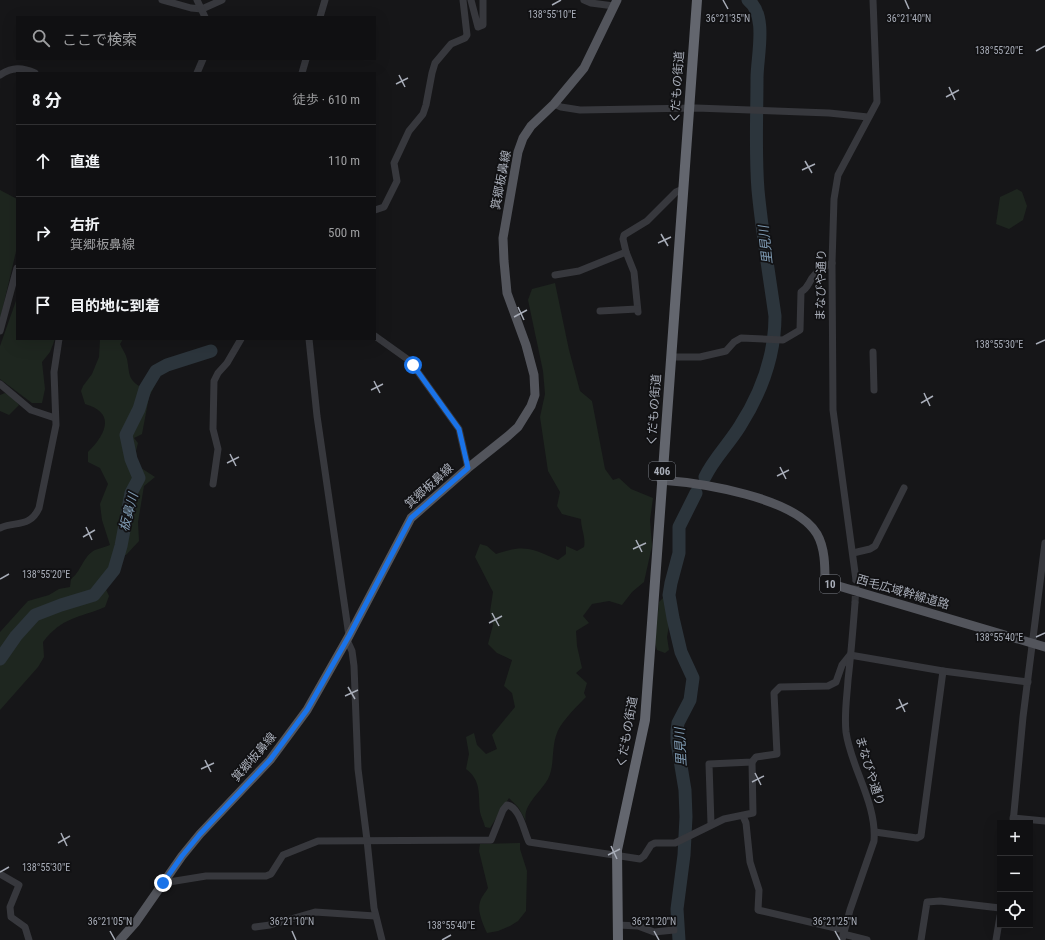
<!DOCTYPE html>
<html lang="ja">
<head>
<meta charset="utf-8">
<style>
	:root { --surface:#101012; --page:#1e1e20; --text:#f1f3f6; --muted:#9c9d9f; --line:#303032 }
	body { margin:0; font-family:"Roboto Condensed","Noto Sans JP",sans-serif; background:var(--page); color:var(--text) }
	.controls { position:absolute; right:12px; bottom:12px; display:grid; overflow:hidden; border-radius:0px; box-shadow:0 4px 16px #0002 }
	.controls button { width:36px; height:36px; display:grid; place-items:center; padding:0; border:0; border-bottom:1px solid var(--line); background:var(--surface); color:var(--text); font:20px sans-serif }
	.stop { position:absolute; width:12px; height:12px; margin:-9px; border:3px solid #1a73e8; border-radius:50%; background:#fff }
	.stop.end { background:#1a73e8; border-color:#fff; box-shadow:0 1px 4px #0008 }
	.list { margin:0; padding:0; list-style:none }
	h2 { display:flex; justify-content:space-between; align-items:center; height:52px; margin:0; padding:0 16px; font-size:17px }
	h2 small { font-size:13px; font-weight:400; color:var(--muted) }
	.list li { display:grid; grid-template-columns:26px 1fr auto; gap:12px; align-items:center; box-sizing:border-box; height:72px; padding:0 16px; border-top:1px solid var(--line) }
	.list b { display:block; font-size:15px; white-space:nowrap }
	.list p { margin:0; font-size:13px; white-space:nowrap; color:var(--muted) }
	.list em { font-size:13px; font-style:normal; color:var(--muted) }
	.icon { flex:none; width:22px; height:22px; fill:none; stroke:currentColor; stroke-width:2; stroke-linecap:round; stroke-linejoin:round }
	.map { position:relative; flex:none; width:1045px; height:940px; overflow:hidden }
	.search { position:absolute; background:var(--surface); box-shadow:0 4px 16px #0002; left:16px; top:16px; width:360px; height:44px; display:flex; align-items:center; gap:10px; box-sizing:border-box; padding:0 14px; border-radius:0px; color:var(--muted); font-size:15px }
	.panel { position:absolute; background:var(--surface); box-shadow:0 4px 16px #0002; left:16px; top:72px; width:360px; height:268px; border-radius:0px }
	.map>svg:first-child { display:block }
	.green { fill:#1e261f }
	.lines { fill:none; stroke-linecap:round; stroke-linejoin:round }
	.river { stroke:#2c353c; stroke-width:13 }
	.minor-tunnel { stroke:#333438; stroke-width:7; stroke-dasharray:7 3.5; stroke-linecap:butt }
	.minor { stroke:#37383d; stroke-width:7 }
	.major { stroke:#53555c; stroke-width:9 }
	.highway { stroke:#63666e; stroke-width:10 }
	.route { stroke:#1a73e8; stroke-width:5 }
	.ticks { fill:none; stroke:#a8adb8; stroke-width:1.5 }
	.labels { text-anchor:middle; stroke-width:3.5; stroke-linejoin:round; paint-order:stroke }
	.shield { fill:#111113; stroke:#7b7e86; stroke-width:1 }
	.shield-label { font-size:11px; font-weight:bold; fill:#a8adb8 }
	.street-label { font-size:12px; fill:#a8adb8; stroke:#111113 }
	.water-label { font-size:13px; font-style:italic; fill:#7f9bb3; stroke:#111113 }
	.ticks-label { font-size:10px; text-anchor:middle; fill:#a8adb8; stroke:#111113; stroke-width:3.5; stroke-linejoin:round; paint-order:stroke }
</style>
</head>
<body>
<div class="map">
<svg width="1045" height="940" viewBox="0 0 1045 940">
	<rect width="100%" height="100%" fill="#161618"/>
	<g class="green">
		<polygon points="1017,189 1022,192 1027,206 1023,220 1009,229 996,224 1000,197"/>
		<polygon points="0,190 17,199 17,247 0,320"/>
		<path d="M555,283L569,350L580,391L592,401L605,469L613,480L619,478L631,489L653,498L650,520L652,546L644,582L632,592L622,605L609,601L592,604L583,616L589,623L576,631L577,646L582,668L576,673L587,683L584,693L586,697C577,706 561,722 557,733C551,748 555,765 548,779C540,793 522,806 526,821L518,807L509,798L490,828L485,827C484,822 481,817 480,812C478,795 482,781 466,769L469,754L466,737L474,733L477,745L486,754L497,749L492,735L515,707L512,693L504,686L512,660L497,653L488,644L493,625L490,612L493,592L475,557L480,544L487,546L496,554C525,544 532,549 558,560L566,554V546L577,551L584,547C586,537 581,529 581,519L562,514L557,506L560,492L548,471L540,417L545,394L543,371L528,300L532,289Z"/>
		<polygon points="17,298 17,339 55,339 50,352 42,362 45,389 42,403 32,403 0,379 0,346"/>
		<path d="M100,339H123L120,344C122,349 126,354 127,359C130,374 127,379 142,388L153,370L172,367L160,374L155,385L149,397L142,434L134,438L138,443L136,451L138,466L155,477L144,486L138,522L139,541L126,555L114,557L102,581L109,596L105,607C79,618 62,617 43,642L44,657L38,667L0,710V632L28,601L49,595L59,589L70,587L71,579C81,572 83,556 95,550C100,548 106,547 110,545L102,520L100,504L108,484L100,468L88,462V452C105,435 117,413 85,404L81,391L83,386L92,374L99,357Z"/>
		<polygon points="5,393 12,397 19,405 9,415 0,411 0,395"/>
		<polygon points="664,597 668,598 671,614 667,637 669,650 665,653 657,650 655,643 659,602"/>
		<path d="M520,843V849L527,871L526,911L518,921L510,926L498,931L487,933C483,924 477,911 480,902C481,897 486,892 488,888L479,851L480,844Z"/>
	</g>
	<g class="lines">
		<g class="river">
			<path d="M705,477C714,458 729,444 740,426C761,393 775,356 775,316C769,274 762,232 758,190C755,153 757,115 757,78C757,56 768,15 748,0"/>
			<polyline points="0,659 16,636 35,615 61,605 94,595 114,570 121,546 131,493 139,478 131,459 126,435 139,409 145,389 156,371 167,365 211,351"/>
			<polyline points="679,940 677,909 684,855 686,817 685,790 677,742 677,731 678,723 690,700 693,678 681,652 673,618 669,595 671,583 679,553 679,527 696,493"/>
		</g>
		<polyline class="minor-tunnel" points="855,603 856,580"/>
		<g class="minor">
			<polyline points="162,0 191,8 202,9 222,0"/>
			<polyline points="197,0 205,17"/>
			<polyline points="471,0 478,27 483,25 483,0"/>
			<polyline points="584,0 591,3 614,6"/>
			<polyline points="320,17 325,0"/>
			<polyline points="197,73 203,59"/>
			<polyline points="302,73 306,59"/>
			<path d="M0,75C12,67 22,67 35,73"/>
			<polyline points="554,104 561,107 580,110 696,108 829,113 868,117"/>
			<polyline points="375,210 384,207 397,181 394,163 409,131 423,114 426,105 432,73 435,63 451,44 465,38 467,35 463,0"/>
			<polyline points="626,252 634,272 638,312"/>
			<polyline points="555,275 579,271 626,252 623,239 624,235 647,221 676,192 683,189"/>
			<polyline points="600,311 637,309"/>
			<polyline points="0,331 17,268"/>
			<polyline points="375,336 410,361 459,429 468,468"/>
			<polyline points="309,339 317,416 349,636"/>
			<polyline points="873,352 874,390"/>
			<path d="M671,357H700L726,351L734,342L741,338L783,340L800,330L801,292C808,288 808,284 812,278C817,271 825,266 832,263"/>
			<polyline points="0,384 31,410 55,418"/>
			<polyline points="213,484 218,449 213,429 214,381 218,373 227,363 241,339"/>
			<path d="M0,528C15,521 30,528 39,508L56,425L54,372L59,339"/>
			<polyline points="853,553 870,549 875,546 904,488"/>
			<polyline points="856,580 833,410 832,263 834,199 838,175 877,102 873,0"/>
			<polyline points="347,640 352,651 354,666 358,769 367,840 374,908 382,940"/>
			<polyline points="743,816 746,823 750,862 759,890 758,910 844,930"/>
			<polyline points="1013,818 1045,821"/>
			<polyline points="1013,823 1023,717 1045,543"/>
			<polyline points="711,824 709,764 752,762 756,757 777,754 774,693 780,687 828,686 836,682 842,665 850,655 943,671 1028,682"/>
			<polyline points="875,832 917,838 921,836 943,671"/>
			<polyline points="0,874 19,885 10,907 11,917 25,927 29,940"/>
			<path d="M163,883L206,876H266L271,874L283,855L318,841L491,840L503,810L507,805C520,807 524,832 529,842L640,859L644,856L651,845L655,843H675L724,819L753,813L752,762"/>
			<polyline points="618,925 638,926 654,932 674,930"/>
			<polyline points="255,927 270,925 315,912 375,916"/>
			<polyline points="843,934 867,940"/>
			<path d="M842,940L850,910L874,841C877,803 851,768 846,732C844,714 847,697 848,680C851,654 853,629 855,603"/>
			<polyline points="921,940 927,902 940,901 1000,908"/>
			<polyline points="996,940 1000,916"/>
		</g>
		<g class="major">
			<path d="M661,480C701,483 795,497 817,534C825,548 825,566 825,582L1045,647"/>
			<polyline points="120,940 136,922 182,856 200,834 270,760 307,710 349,636 411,518 468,468 508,436 518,427 531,406 535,395 534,375 526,345 507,293 504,261 503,238 518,152 523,138 531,126 554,104 584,68 617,0"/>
		</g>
		<polyline class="highway" points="618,940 617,850 645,720 697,0"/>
	</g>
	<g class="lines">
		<polyline class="route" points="163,883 182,856 200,834 270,760 307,710 349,636 411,518 468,468 459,429 413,365"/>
	</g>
	<path class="ticks" d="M723,0L728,9M905,0L909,9M552,5L561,0M1036,51L1045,46M399,75L405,87M396,84L408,78M949,87L955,100M946,97L959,90M805,161L812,173M802,170L815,164M661,234L668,246M658,243L671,237M518,307L524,320M514,317L527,310M1036,344L1045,340M374,381L380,393M371,390L383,384M924,393L930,406M921,403L933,396M230,454L236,466M227,463L239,457M780,467L786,479M777,476L789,470M86,527L92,540M83,537L95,530M636,540L642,552M633,549L646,543M0,579L9,574M492,613L499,626M489,623L502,616M1036,637L1045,633M348,687L355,699M345,696L358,690M899,699L905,712M896,709L908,703M205,760L211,772M201,769L214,763M755,773L761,785M752,782L764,776M61,833L67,846M58,843L70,836M611,846L617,859M608,855L620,849M0,872L9,867M110,931L115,940M292,931L296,940M654,931L659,940M835,931L840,940M442,940L451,935"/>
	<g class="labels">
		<g class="shield">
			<rect x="649" y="462" width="26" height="18" rx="3"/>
			<rect x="820" y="575" width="20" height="18" rx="3"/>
		</g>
		<g class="shield-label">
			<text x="662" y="475">406</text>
			<text x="830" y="588">10</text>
		</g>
		<g class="street-label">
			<text transform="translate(677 87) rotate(-86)" y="4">くだもの街道</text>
			<text transform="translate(501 180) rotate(-79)" y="4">箕郷板鼻線</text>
			<text transform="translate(821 285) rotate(-89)" y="4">まなびや通り</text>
			<text transform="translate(654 410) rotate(-86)" y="4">くだもの街道</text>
			<text transform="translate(429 486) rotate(-42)" y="4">箕郷板鼻線</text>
			<text transform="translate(903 592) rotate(16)" y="4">西毛広域幹線道路</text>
			<text transform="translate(627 732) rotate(-80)" y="4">くだもの街道</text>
			<text transform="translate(254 757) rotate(-49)" y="4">箕郷板鼻線</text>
			<text transform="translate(870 771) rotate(73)" y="4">まなびや通り</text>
		</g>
		<g class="water-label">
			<text transform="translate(765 245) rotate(-96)" y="5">里見川</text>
			<text transform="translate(128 512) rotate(-75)" y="5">板鼻川</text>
			<text transform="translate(680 747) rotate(-93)" y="5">里見川</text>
		</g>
	</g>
	<g class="ticks-label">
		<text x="552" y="18">138°55'10"E</text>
		<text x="728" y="22">36°21'35"N</text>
		<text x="909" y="22">36°21'40"N</text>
		<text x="999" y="54">138°55'20"E</text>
		<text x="999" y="348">138°55'30"E</text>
		<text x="46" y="578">138°55'20"E</text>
		<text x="999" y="641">138°55'40"E</text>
		<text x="46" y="871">138°55'30"E</text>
		<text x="110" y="925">36°21'05"N</text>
		<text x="292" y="925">36°21'10"N</text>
		<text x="654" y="925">36°21'20"N</text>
		<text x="835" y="925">36°21'25"N</text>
		<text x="451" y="929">138°55'40"E</text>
	</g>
</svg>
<div class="controls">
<button>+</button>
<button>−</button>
<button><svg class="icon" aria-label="locate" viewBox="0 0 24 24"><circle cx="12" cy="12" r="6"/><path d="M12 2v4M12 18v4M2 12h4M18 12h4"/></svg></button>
</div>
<div class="stop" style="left:413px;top:365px"></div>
<div class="stop end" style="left:163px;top:883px"></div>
<div class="search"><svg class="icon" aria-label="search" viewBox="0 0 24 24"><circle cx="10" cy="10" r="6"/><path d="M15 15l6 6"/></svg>ここで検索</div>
<section class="panel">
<h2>8 分<small>徒歩 · 610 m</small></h2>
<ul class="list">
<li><svg class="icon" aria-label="ahead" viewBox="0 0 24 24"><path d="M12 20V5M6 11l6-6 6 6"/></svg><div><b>直進</b></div><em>110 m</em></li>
<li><svg class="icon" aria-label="right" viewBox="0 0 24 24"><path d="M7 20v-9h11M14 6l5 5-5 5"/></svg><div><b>右折</b><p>箕郷板鼻線</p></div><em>500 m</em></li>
<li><svg class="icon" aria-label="arrive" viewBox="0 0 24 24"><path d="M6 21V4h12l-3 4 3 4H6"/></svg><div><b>目的地に到着</b></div></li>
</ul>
</section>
</div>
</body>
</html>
